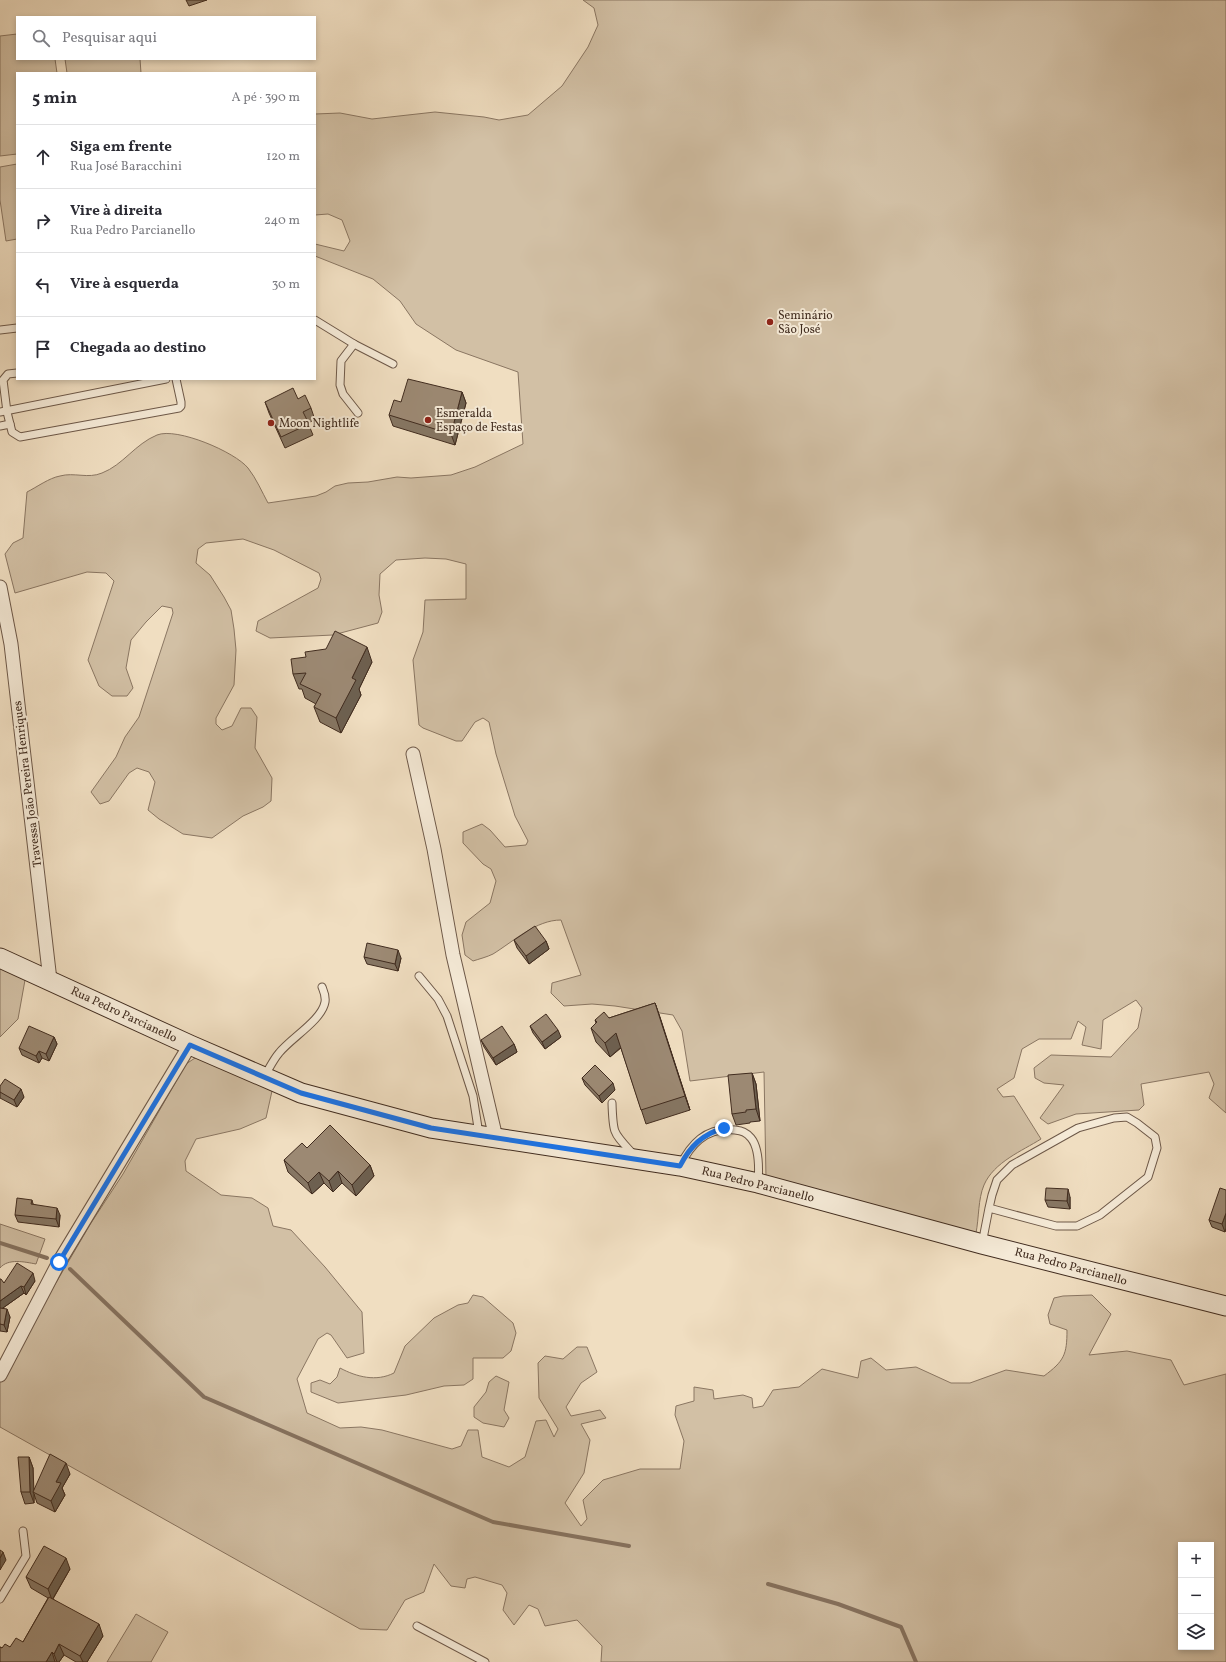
<!DOCTYPE html>
<html lang="pt">
<head>
<meta charset="utf-8">
<style>
	:root { --surface:#fff; --page:#f2f2f3; --text:#2b2b33; --muted:#7c7c81; --line:#e1e1e2 }
	body { margin:0; font-family:Vollkorn,serif; background:var(--page); color:var(--text) }
	.controls { position:absolute; right:12px; bottom:12px; display:grid; overflow:hidden; border-radius:0px; box-shadow:0 2px 6px #0003 }
	.controls button { width:36px; height:36px; display:grid; place-items:center; padding:0; border:0; border-bottom:1px solid var(--line); background:var(--surface); color:var(--text); font:20px sans-serif }
	.stop { position:absolute; width:12px; height:12px; margin:-9px; border:3px solid #1a73e8; border-radius:50%; background:#fff }
	.stop.end { background:#1a73e8; border-color:#fff; box-shadow:0 1px 4px #0008 }
	.list { margin:0; padding:0; list-style:none }
	h2 { display:flex; justify-content:space-between; align-items:center; height:52px; margin:0; padding:0 16px; font-size:17px }
	h2 small { font-size:13px; font-weight:400; color:var(--muted) }
	.list li { display:grid; grid-template-columns:26px 1fr auto; gap:12px; align-items:center; box-sizing:border-box; height:64px; padding:0 16px; border-top:1px solid var(--line) }
	.list b { display:block; font-size:15px; white-space:nowrap }
	.list p { margin:0; font-size:13px; white-space:nowrap; color:var(--muted) }
	.list em { font-size:13px; font-style:normal; color:var(--muted) }
	.icon { flex:none; width:22px; height:22px; fill:none; stroke:currentColor; stroke-width:2; stroke-linecap:round; stroke-linejoin:round }
	.map { position:relative; flex:none; width:1226px; height:1662px; overflow:hidden }
	.search { position:absolute; background:var(--surface); box-shadow:0 2px 6px #0003; left:16px; top:16px; width:300px; height:44px; display:flex; align-items:center; gap:10px; box-sizing:border-box; padding:0 14px; border-radius:0px; color:var(--muted); font-size:15px }
	.panel { position:absolute; background:var(--surface); box-shadow:0 2px 6px #0003; left:16px; top:72px; width:300px; height:308px; border-radius:0px }
	.map>svg:first-child { display:block }
	.green { fill:#d2c0a5; stroke:#8a7662; fill-rule:evenodd }
	.lines { fill:none; stroke-linecap:round; stroke-linejoin:round }
	.stream { stroke:#86725f; stroke-width:4 }
	.lane-casing { stroke:#6d5848; stroke-width:9 }
	.street-casing { stroke:#6d5848; stroke-width:15 }
	.secondary-casing { stroke:#412c1f; stroke-width:21 }
	.lane { stroke:#f5ead7; stroke-width:7 }
	.street { stroke:#f5ead7; stroke-width:13 }
	.secondary { stroke:#f5ead7; stroke-width:19 }
	.wall { fill:#867663; stroke:#412c1f }
	.shaded-wall { fill:#6d6050; stroke:#412c1f }
	.building { fill:#9c8973; stroke:#412c1f }
	.route { stroke:#1a73e8; stroke-width:5 }
	.poi-dot { fill:#8f2418; stroke:#f5ead7; stroke-width:1.5 }
	.labels { text-anchor:middle; stroke-width:4; stroke-linejoin:round; paint-order:stroke }
	.poi-label { font-size:12px; fill:#412c1f; stroke:#f5ead7; text-anchor:start }
	.street-label { font-size:12px; fill:#412c1f; stroke:#f5ead7 }
</style>
</head>
<body>
<div class="map">
<svg width="1226" height="1662" viewBox="0 0 1226 1662">
	<rect width="100%" height="100%" fill="#f0dec1"/>
	<filter id="stains"><feTurbulence type="fractalNoise" baseFrequency=".005" numOctaves="4"/><feColorMatrix values="0 0 0 0 .2 0 0 0 0 .09 0 0 0 0 .02 0 0 0 .5 -.17"/></filter>
	<radialGradient id="worn" r=".72"><stop offset=".6" stop-color="#630" stop-opacity="0"/><stop offset="1" stop-color="#630" stop-opacity=".3"/></radialGradient>
	<g class="green">
		<path d="M583,0H1226V1113L1209,1098L1214,1084L1209,1072L1141,1084L1144,1105L1139,1110L1076,1114L1048,1124L1040,1118L1064,1085L1044,1083L1035,1078L1034,1068L1051,1055L1111,1057L1138,1028L1142,1008L1136,1000L1103,1020L1101,1049L1082,1045L1086,1027L1078,1021L1071,1039H1039L1022,1049L1014,1078L997,1089L1003,1097L1014,1096L1041,1139C1022,1151 994,1162 984,1185C978,1199 979,1218 976,1233L766,1178L764,1072L690,1081L682,1031L673,1015L615,1006L592,1004L564,1006L551,993L552,983L581,975L561,920C536,920 514,941 493,954C487,957 479,959 473,961L465,955L462,935L466,922L490,903L496,881L491,869L483,864L463,843V832L482,824L490,830L505,847L526,845L528,841L515,816L496,754L489,722L483,718L475,722L462,741H456L423,728L419,725L413,660L423,632L425,600L466,599V564L446,559L425,558L396,560L380,574L379,595L382,612L378,623L333,635L270,638L256,631L258,621L318,588L321,579L319,573L274,550L243,539L206,543L198,549L196,563L210,575L224,597L231,610L234,629L236,650L234,685L216,718V724L222,730L232,726L241,708H251L257,717L255,748L272,778L271,801L263,807L243,816L212,838L183,834L159,819L148,810L155,782L149,772L137,768L129,773L109,801L100,804L91,792L116,757L125,737L139,717L173,613L172,608L162,606L146,622L131,640L126,668L133,688L127,696H112L99,686L88,660L114,581L106,573L87,572L15,593L5,554L13,543L23,538L27,492C37,487 49,478 60,476C74,472 88,479 102,473C123,465 135,444 157,435C177,427 235,452 248,468C256,478 262,492 268,503L316,496L326,492L335,486L348,483L368,482L397,477L411,478L451,475L475,467L523,444L518,372L456,350L416,324L400,301L373,279L315,256V244L344,251L350,241L342,220L328,214L315,215V114L340,113L372,119L435,112L484,117L499,120L528,115L562,86L588,47L598,25L594,8Z"/>
		<polygon points="17,34 17,59 55,59 57,73 17,73 17,154 0,156 0,36"/>
		<polygon points="65,59 140,59 141,73 67,73"/>
		<polygon points="17,164 17,239 6,241 0,200 0,167"/>
		<polygon points="0,964 25,980 18,1019 0,1037"/>
		<path d="M198,1056L272,1091L266,1118L240,1129L196,1139L185,1161L186,1171L221,1195L252,1198L268,1208L273,1226L291,1230L325,1267L362,1312L364,1353L347,1358L331,1335L327,1333L318,1339L297,1379L307,1413L340,1428L361,1427L382,1430L452,1449L461,1446L468,1430H478L482,1457L509,1467L525,1457L536,1421L546,1420L554,1437L558,1429L539,1398L538,1363L545,1356L563,1359L577,1347H587L597,1372L581,1383L566,1407L571,1416L600,1410L606,1418L581,1424L590,1440L584,1473L565,1503L581,1526L587,1519L583,1500L603,1480L640,1469H680L684,1441L675,1415L676,1406L694,1401V1387L713,1390L714,1399L743,1395L752,1398L753,1408L763,1406L773,1390L799,1387L822,1369L858,1378L861,1361L871,1358L886,1370L916,1367L951,1383H970L1006,1370L1044,1376C1064,1361 1067,1355 1067,1330L1050,1324L1048,1315L1054,1298L1063,1296L1092,1295L1111,1314L1089,1355L1127,1351L1171,1360L1184,1385L1226,1374V1662H601L602,1646L577,1620L545,1626L538,1609L529,1605L514,1625L503,1610L507,1593L502,1585L475,1577L467,1579L465,1588L451,1586L434,1564L424,1592L405,1600L387,1630L360,1629L0,1427V1381L40,1310L91,1223L123,1174L186,1064ZM1181,1545H1211V1647H1181Z"/>
		<path d="M0,1224L45,1239L36,1264C25,1262 8,1258 0,1268Z"/>
		<path d="M473,1295L483,1297L513,1323L516,1333L511,1351L503,1358H473V1379L464,1385L444,1386L406,1395L338,1403L311,1392V1383L320,1380L330,1384L337,1377L340,1368C357,1377 376,1382 394,1373L405,1346L434,1318L458,1305L468,1303Z"/>
		<polygon points="496,1376 509,1382 504,1410 509,1418 504,1427 483,1423 474,1417 474,1407 486,1392 489,1382"/>
		<polygon points="136,1614 168,1632 151,1662 107,1662"/>
	</g>
	<g class="lines">
		<g class="stream">
			<polyline points="0,1243 47,1258"/>
			<polyline points="70,1269 204,1397 493,1522 629,1546"/>
			<polyline points="768,1584 838,1604 901,1627 916,1662"/>
		</g>
		<g class="lane-casing">
			<g id="lane">
				<polyline points="315,320 354,344 393,364"/>
				<polyline points="0,330 17,328"/>
				<polyline points="354,344 341,361 340,385 343,394 358,413"/>
				<polyline points="17,373 8,374 3,380 7,412 12,432 20,437 179,408 181,406 181,402 176,379"/>
				<polyline points="0,412 166,379"/>
				<polyline points="0,426 10,424"/>
				<polyline points="419,976 438,999 447,1016 473,1096 479,1134"/>
				<path d="M264,1077C269,1069 273,1060 279,1053C291,1038 322,1020 325,1002C326,996 324,992 322,987"/>
				<path d="M612,1103C613,1135 613,1132 634,1155"/>
				<path d="M680,1166C691,1143 708,1126 735,1130C742,1131 746,1132 751,1138C760,1149 759,1170 758,1183"/>
				<polyline points="982,1244 989,1208 992,1195 997,1180 1012,1165 1078,1128 1114,1118 1127,1117 1137,1123 1155,1137 1157,1148 1148,1177 1100,1215 1077,1226 1056,1226 989,1208"/>
				<polyline points="0,1599 26,1556 23,1531"/>
				<polyline points="417,1626 485,1662"/>
			</g>
		</g>
		<g class="street-casing">
			<g id="street">
				<polyline points="0,587 11,644 50,980"/>
				<polyline points="413,754 434,849 453,955 496,1138"/>
				<polyline points="0,1375 59,1262 190,1045"/>
			</g>
		</g>
		<g class="secondary-casing">
			<polyline id="secondary" points="0,958 190,1045 301,1093 431,1128 680,1166 758,1183 982,1244 1226,1306"/>
		</g>
		<use href="#lane" class="lane"/>
		<use href="#street" class="street"/>
		<use href="#secondary" class="secondary"/>
	</g>
	<g class="wall">
		<polygon points="186,0 207,0 189,6"/>
		<polygon points="462,392 466,403 455,445 393,426 389,415 401,402"/>
		<polygon points="298,399 311,408 315,420 308,423 313,435 285,448 269,413 265,402"/>
		<polygon points="306,657 372,662 359,689 361,695 341,733 320,722 314,707 316,704 305,698 302,689 299,689 293,674"/>
		<polygon points="514,940 546,941 549,949 529,964 517,948"/>
		<polygon points="364,957 401,958 398,971 367,964"/>
		<polygon points="655,1003 690,1110 646,1124 621,1048 610,1057 596,1042 591,1028 596,1023 595,1020 609,1018"/>
		<polygon points="530,1026 561,1037 545,1049 533,1033"/>
		<polygon points="54,1037 57,1044 49,1061 42,1058 39,1063 22,1055 19,1048"/>
		<polygon points="481,1040 514,1044 517,1052 496,1065 484,1047"/>
		<polygon points="752,1073 756,1084 760,1121 750,1122 750,1123 736,1125 732,1114"/>
		<polygon points="582,1078 615,1090 602,1103 585,1085"/>
		<polygon points="0,1092 24,1097 17,1107 0,1098"/>
		<polygon points="307,1148 370,1165 374,1176 356,1196 342,1183 333,1192 324,1183 312,1194 288,1172 284,1160"/>
		<polygon points="1226,1190 1226,1228 1225,1232 1212,1227 1209,1220"/>
		<polygon points="1070,1197 1070,1209 1048,1207 1045,1200"/>
		<polygon points="32,1200 33,1204 60,1215 59,1227 18,1222 15,1215"/>
		<polygon points="0,1279 4,1283 35,1281 26,1295 24,1293 3,1308 10,1317 7,1332 0,1331"/>
		<polygon points="29,1457 33,1468 33,1490 70,1474 62,1488 65,1495 55,1512 37,1503 34,1494 34,1503 25,1504 21,1492"/>
		<polygon points="70,1569 53,1599 103,1636 87,1662 76,1662 64,1655 59,1662 0,1662 0,1647 2,1648 10,1647 23,1642 48,1598 31,1588 26,1577"/>
	</g>
	<g class="shaded-wall">
		<polygon points="462,392 466,403 455,445 451,434"/>
		<polygon points="367,647 372,662 359,689 361,695 341,733 336,718 352,678"/>
		<polygon points="546,941 549,949 529,964 526,956"/>
		<polygon points="398,950 401,958 398,971 395,964"/>
		<polygon points="655,1003 660,1017 690,1110 685,1096"/>
		<polygon points="558,1030 561,1037 545,1049 542,1042"/>
		<polygon points="616,1033 621,1047 610,1057 605,1043"/>
		<polygon points="54,1037 57,1044 49,1061 46,1054"/>
		<polygon points="514,1044 517,1052 496,1065 493,1058"/>
		<polygon points="39,1051 42,1058 39,1063 36,1056"/>
		<polygon points="752,1073 756,1084 760,1121 756,1109"/>
		<polygon points="613,1083 615,1090 602,1103 599,1096"/>
		<polygon points="21,1089 24,1097 17,1107 14,1100"/>
		<polygon points="370,1165 374,1176 356,1196 352,1185"/>
		<polygon points="338,1171 342,1183 333,1192 329,1181"/>
		<polygon points="319,1172 324,1183 312,1194 308,1183"/>
		<polygon points="1068,1189 1070,1197 1070,1209 1067,1201"/>
		<polygon points="57,1208 60,1215 59,1227 56,1219"/>
		<polygon points="1226,1213 1226,1228 1225,1232 1222,1224"/>
		<polygon points="33,1273 35,1281 26,1295 24,1287"/>
		<polygon points="21,1286 24,1293 0,1310 0,1301"/>
		<polygon points="7,1309 10,1317 7,1332 4,1325"/>
		<polygon points="29,1457 33,1468 34,1492 33,1492 34,1494 34,1503 30,1492"/>
		<polygon points="66,1463 70,1474 62,1488 65,1495 55,1512 51,1501 56,1482"/>
		<polygon points="3,1552 6,1560 0,1570 0,1558"/>
		<polygon points="66,1558 70,1569 52,1600 48,1589"/>
		<polygon points="99,1624 103,1636 87,1662 83,1662 80,1656"/>
		<polygon points="59,1644 64,1655 59,1662 57,1662 54,1654"/>
		<polygon points="52,1652 55,1662 46,1662"/>
	</g>
	<g class="building">
		<polygon points="408,379 462,392 451,434 389,415 394,400 401,402"/>
		<polygon points="293,388 298,399 305,395 311,408 303,412 309,424 281,437 265,402"/>
		<polygon points="335,631 367,647 352,678 356,680 336,718 314,707 321,694 300,684 306,673 293,674 291,659 306,657 305,652 326,649"/>
		<polygon points="535,926 546,941 526,956 514,940"/>
		<polygon points="367,943 398,950 395,964 364,957"/>
		<polygon points="655,1003 685,1096 641,1110 616,1033 605,1043 591,1028 597,1022 595,1020 604,1012 609,1018"/>
		<polygon points="546,1014 558,1030 542,1042 530,1026"/>
		<polygon points="29,1026 54,1037 46,1054 39,1051 36,1056 19,1048"/>
		<polygon points="502,1026 514,1044 493,1058 481,1040"/>
		<polygon points="595,1065 613,1083 599,1096 582,1078"/>
		<polygon points="752,1073 756,1109 746,1110 746,1112 732,1114 728,1075"/>
		<polygon points="5,1079 21,1089 14,1100 0,1092 0,1086"/>
		<polygon points="330,1125 370,1165 352,1185 338,1171 329,1181 319,1172 308,1183 284,1160 302,1143 307,1148"/>
		<polygon points="1046,1188 1068,1189 1067,1201 1045,1200"/>
		<polygon points="1220,1188 1226,1190 1226,1213 1222,1224 1209,1220"/>
		<polygon points="17,1198 32,1200 31,1204 57,1208 56,1219 15,1215"/>
		<polygon points="17,1263 33,1273 24,1287 21,1286 0,1301 0,1279 1,1279 4,1283"/>
		<polygon points="0,1308 7,1309 4,1325 0,1324"/>
		<polygon points="50,1454 66,1463 56,1482 61,1483 51,1501 33,1492"/>
		<polygon points="18,1457 29,1457 30,1492 21,1492"/>
		<polygon points="44,1546 66,1558 48,1589 26,1577"/>
		<polygon points="0,1550 3,1552 0,1558"/>
		<polygon points="49,1597 99,1624 80,1656 59,1644 54,1654 52,1652 46,1662 0,1662 0,1647 2,1648 5,1644 10,1647 16,1638 23,1642"/>
	</g>
	<g class="lines">
		<path class="route" d="M59,1262L190,1045L301,1093L431,1128L680,1166C690,1146 703,1134 724,1128"/>
	</g>
	<g class="poi-dot">
		<circle cx="770" cy="322" r="4"/>
		<circle cx="428" cy="420" r="4"/>
		<circle cx="271" cy="423" r="4"/>
	</g>
	<g class="labels">
		<g class="poi-label">
			<text x="778" y="319">Seminário<tspan x="778" dy="14">São José</tspan></text>
			<text x="436" y="417">Esmeralda<tspan x="436" dy="14">Espaço de Festas</tspan></text>
			<text x="279" y="427">Moon Nightlife</text>
		</g>
		<g class="street-label">
			<text transform="translate(27 784) rotate(-97)" y="4">Travessa João Pereira Henriques</text>
			<text transform="translate(124 1014) rotate(25)" y="4">Rua Pedro Parcianello</text>
			<text transform="translate(758 1184) rotate(14)" y="4">Rua Pedro Parcianello</text>
			<text transform="translate(1071 1266) rotate(15)" y="4">Rua Pedro Parcianello</text>
		</g>
	</g>
	<rect width="100%" height="100%" filter="url(#stains)"/>
	<rect width="100%" height="100%" fill="url(#worn)"/>
</svg>
<div class="controls">
<button>+</button>
<button>−</button>
<button><svg class="icon" aria-label="layers" viewBox="0 0 24 24"><path d="M12 4l9 5-9 5-9-5zM3 14l9 5 9-5"/></svg></button>
</div>
<div class="stop" style="left:59px;top:1262px"></div>
<div class="stop end" style="left:724px;top:1128px"></div>
<div class="search"><svg class="icon" aria-label="search" viewBox="0 0 24 24"><circle cx="10" cy="10" r="6"/><path d="M15 15l6 6"/></svg>Pesquisar aqui</div>
<section class="panel">
<h2>5 min<small>A pé · 390 m</small></h2>
<ul class="list">
<li><svg class="icon" aria-label="ahead" viewBox="0 0 24 24"><path d="M12 20V5M6 11l6-6 6 6"/></svg><div><b>Siga em frente</b><p>Rua José Baracchini</p></div><em>120 m</em></li>
<li><svg class="icon" aria-label="right" viewBox="0 0 24 24"><path d="M7 20v-9h11M14 6l5 5-5 5"/></svg><div><b>Vire à direita</b><p>Rua Pedro Parcianello</p></div><em>240 m</em></li>
<li><svg class="icon" aria-label="left" viewBox="0 0 24 24"><path d="M17 20v-9H6M10 6l-5 5 5 5"/></svg><div><b>Vire à esquerda</b></div><em>30 m</em></li>
<li><svg class="icon" aria-label="arrive" viewBox="0 0 24 24"><path d="M6 21V4h12l-3 4 3 4H6"/></svg><div><b>Chegada ao destino</b></div></li>
</ul>
</section>
</div>
</body>
</html>
